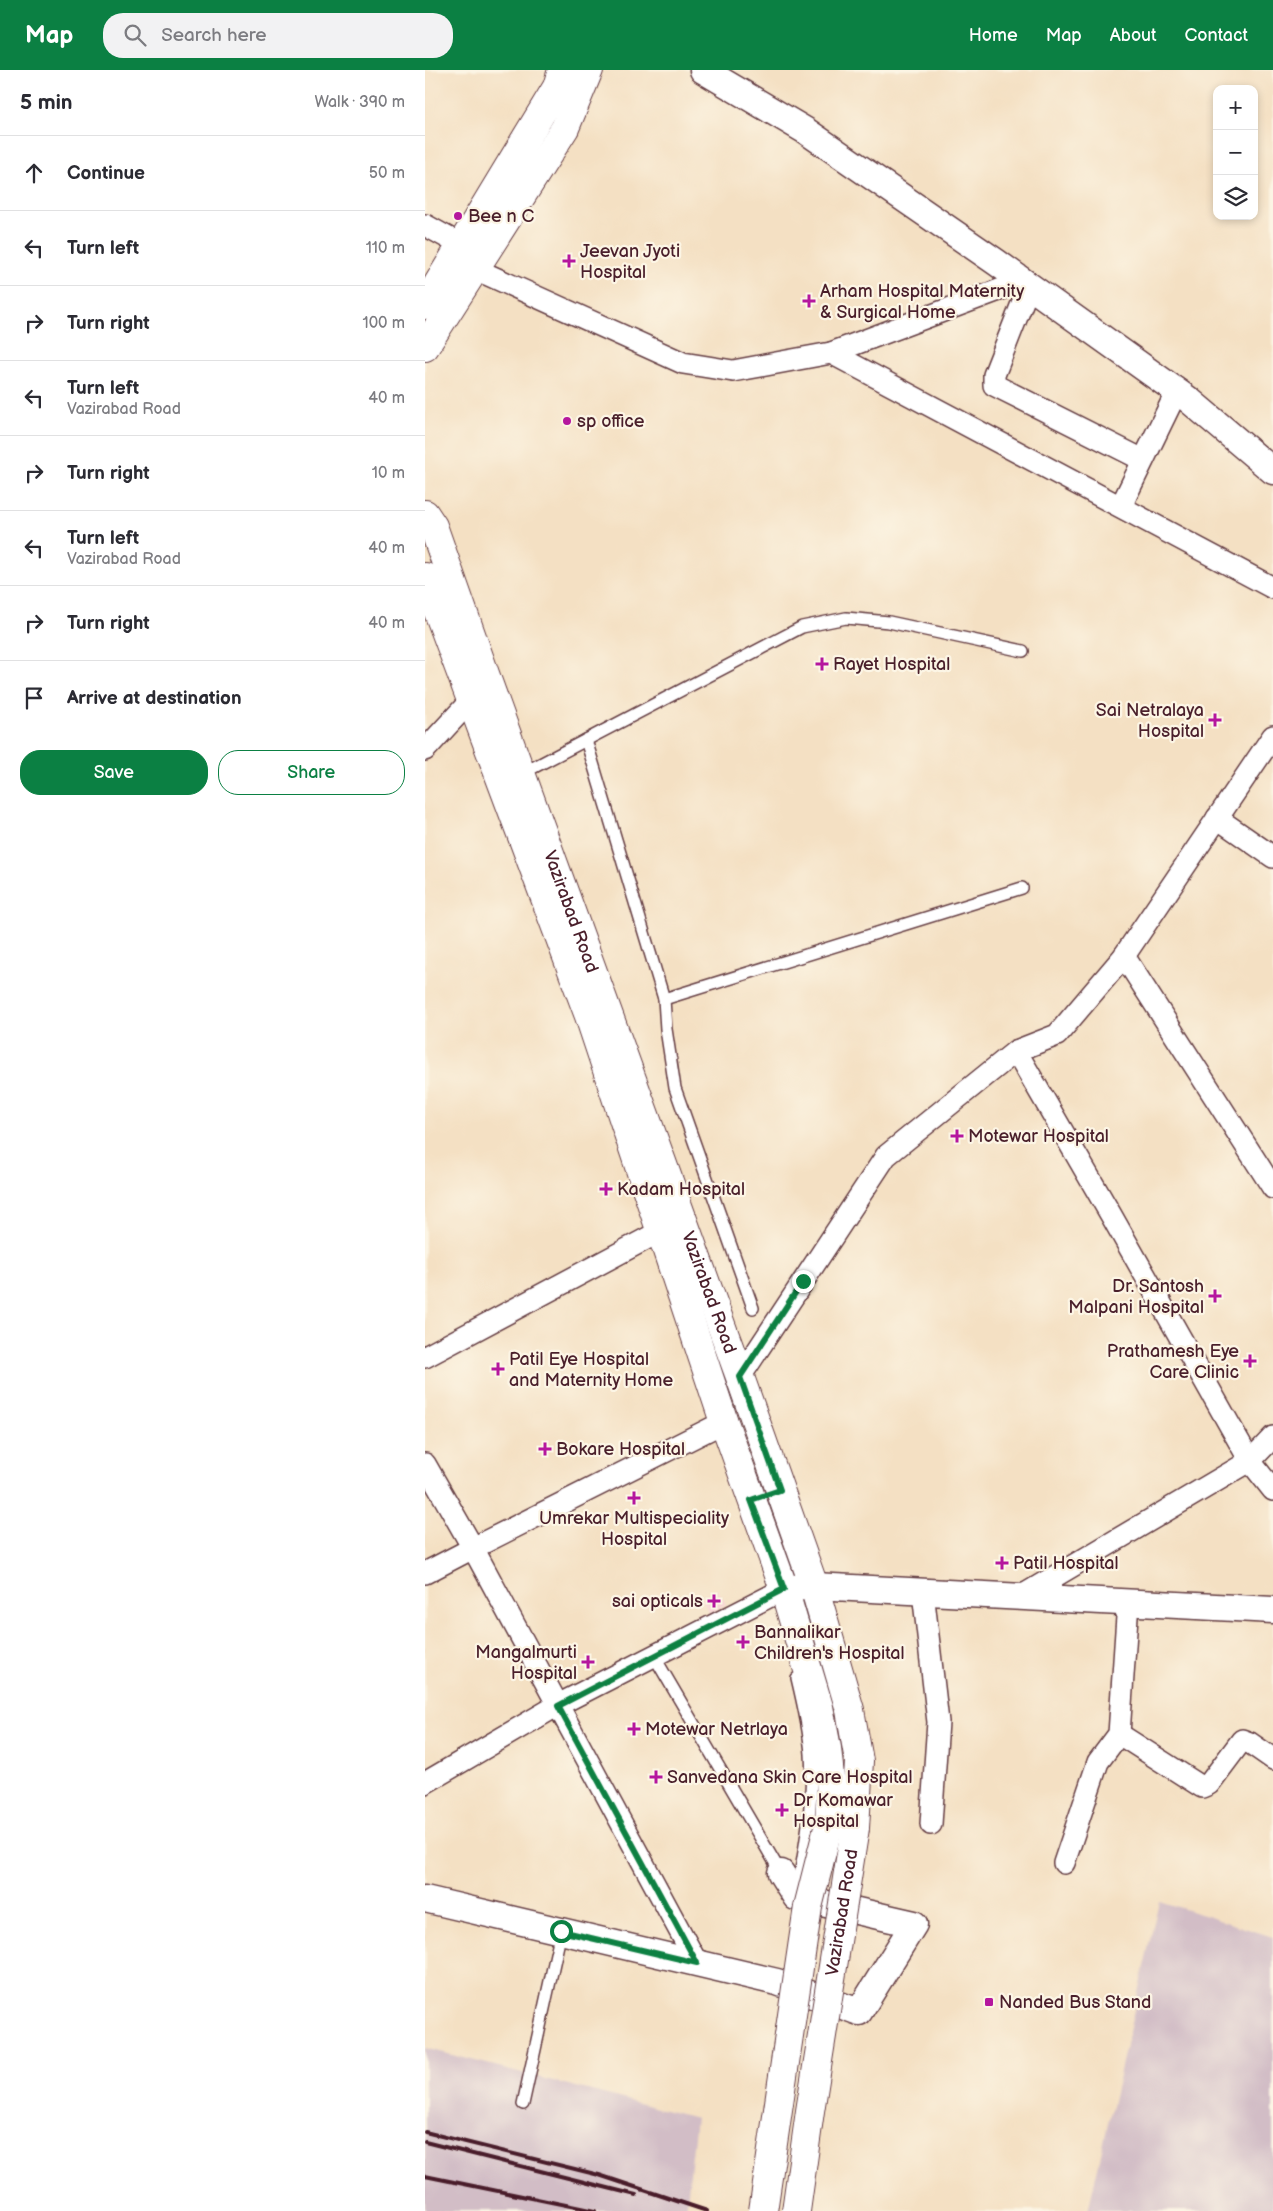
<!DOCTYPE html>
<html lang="en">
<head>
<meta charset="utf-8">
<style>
	:root { --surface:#fff; --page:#f2f2f3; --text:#2b2b33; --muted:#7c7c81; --line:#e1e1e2; --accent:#0b8043 }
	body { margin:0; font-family:"Balsamiq Sans",sans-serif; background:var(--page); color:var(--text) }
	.controls { position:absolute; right:15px; top:15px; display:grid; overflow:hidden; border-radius:10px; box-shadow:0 2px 8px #0003 }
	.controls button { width:45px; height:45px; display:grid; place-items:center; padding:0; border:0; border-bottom:1px solid var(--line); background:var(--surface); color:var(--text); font:25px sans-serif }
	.stop { position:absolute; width:15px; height:15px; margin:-11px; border:4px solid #0b8043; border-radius:50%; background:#fff }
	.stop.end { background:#0b8043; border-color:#fff; box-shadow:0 1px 5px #0008 }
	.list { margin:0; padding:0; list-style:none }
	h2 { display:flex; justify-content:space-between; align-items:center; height:65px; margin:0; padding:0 20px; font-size:21px }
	h2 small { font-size:16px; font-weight:400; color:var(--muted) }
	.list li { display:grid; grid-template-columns:32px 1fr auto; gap:15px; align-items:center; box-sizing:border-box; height:75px; padding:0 20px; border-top:1px solid var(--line) }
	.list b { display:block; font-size:19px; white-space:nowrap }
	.list p { margin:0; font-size:16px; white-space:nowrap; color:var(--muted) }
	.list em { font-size:16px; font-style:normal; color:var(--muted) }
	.actions { display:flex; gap:10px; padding:15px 20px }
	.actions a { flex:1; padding:11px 0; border:1px solid var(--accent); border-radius:20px; text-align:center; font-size:18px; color:var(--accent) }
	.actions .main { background:var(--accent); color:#fff }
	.icon { flex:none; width:28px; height:28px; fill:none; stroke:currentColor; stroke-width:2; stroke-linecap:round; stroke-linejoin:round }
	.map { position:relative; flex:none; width:848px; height:2141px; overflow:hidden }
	header { display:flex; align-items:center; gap:30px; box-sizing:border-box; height:70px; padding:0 25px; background:var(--accent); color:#fff }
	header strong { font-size:24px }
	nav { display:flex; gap:28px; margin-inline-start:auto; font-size:18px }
	.search { width:350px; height:45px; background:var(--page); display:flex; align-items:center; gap:12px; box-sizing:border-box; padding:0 18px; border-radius:20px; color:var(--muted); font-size:19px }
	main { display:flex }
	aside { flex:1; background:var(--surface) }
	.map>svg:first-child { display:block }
	.built { fill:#f7cfd2 }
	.industrial { fill:#d2bdc6 }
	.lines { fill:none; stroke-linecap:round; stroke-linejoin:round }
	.service-casing { stroke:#643c42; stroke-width:14 }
	.minor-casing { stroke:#643c42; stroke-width:24 }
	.tertiary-casing { stroke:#643c42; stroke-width:29 }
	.primary-casing { stroke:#643c42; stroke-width:30 }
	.service { stroke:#fff; stroke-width:11 }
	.minor { stroke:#fff; stroke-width:21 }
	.tertiary { stroke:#fff; stroke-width:26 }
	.primary { stroke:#fff; stroke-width:28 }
	.rail { stroke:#4a1f2b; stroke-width:4 }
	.primary-bridge-casing { stroke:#643c42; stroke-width:30; stroke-linecap:butt }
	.primary-bridge { stroke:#fff; stroke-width:28 }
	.route { stroke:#0b8043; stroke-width:6 }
	.poi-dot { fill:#b5179e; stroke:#fcf5e5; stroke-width:2 }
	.labels { text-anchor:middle; stroke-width:4.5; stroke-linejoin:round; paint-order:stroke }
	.poi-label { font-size:18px; fill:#4a1f2b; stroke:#fcf5e5; text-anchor:start }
	.street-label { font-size:18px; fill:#4a1f2b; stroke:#fcf5e5 }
</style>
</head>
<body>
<header>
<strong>Map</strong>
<div class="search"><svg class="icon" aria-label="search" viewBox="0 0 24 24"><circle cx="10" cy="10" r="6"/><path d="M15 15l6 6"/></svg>Search here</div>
<nav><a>Home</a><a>Map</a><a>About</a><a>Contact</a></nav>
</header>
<main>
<aside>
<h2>5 min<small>Walk · 390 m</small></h2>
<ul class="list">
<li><svg class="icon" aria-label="ahead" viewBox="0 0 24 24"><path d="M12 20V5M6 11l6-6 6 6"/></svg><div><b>Continue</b></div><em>50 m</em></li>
<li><svg class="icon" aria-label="left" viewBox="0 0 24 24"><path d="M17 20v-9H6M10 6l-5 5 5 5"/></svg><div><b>Turn left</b></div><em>110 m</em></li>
<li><svg class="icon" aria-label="right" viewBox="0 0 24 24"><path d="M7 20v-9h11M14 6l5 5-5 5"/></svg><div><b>Turn right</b></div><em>100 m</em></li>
<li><svg class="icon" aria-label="left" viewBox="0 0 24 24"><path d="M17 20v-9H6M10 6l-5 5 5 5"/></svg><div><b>Turn left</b><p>Vazirabad Road</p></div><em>40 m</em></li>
<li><svg class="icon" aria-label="right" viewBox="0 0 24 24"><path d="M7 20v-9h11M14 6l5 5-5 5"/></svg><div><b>Turn right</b></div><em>10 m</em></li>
<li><svg class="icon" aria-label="left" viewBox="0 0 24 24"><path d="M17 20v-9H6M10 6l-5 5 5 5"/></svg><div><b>Turn left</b><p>Vazirabad Road</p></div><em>40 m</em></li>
<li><svg class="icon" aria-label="right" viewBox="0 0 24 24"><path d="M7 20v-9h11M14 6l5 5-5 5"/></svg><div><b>Turn right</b></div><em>40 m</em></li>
<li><svg class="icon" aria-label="arrive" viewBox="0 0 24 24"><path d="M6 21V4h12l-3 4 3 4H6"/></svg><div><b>Arrive at destination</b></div></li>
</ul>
<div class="actions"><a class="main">Save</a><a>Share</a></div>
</aside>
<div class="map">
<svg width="848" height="2141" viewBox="0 0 848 2141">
	<rect width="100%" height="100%" fill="#fcf5e5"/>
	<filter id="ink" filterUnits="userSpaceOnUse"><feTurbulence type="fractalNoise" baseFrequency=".02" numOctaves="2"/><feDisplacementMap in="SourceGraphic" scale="10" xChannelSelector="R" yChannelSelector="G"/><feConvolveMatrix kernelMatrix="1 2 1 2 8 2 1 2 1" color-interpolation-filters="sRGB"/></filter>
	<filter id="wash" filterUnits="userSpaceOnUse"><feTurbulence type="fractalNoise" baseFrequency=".0096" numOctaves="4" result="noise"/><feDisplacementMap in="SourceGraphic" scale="20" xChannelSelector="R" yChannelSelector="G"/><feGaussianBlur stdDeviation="1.12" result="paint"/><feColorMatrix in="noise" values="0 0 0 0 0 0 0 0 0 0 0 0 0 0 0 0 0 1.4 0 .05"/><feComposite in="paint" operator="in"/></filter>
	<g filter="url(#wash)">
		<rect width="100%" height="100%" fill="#f4e0c3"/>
		<polygon class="built" points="292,1519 301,1534 285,1544 276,1528"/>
		<g class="industrial">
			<polygon points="734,1831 848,1867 848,2141 663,2141"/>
			<polygon points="0,1978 271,2048 261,2141 0,2141"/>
		</g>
	</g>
	<g filter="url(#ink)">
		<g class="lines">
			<g class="service-casing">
				<g id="service">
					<polyline points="161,670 239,929 241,959 250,1018 328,1238"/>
					<polyline points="96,704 377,557 421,548 464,552 598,581"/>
					<polyline points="239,929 597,818"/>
					<polyline points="229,1586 356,1803"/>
					<path d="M372,1822C380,1778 389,1730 386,1684C384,1658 378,1633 372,1608"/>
					<polyline points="98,2034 136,1861"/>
				</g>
			</g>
			<g class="minor-casing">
				<g id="minor">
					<polyline points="0,155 36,175"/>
					<polyline points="37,193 258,293 308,301 406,283 598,211"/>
					<polyline points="604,216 569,305 569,315 718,390"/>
					<polyline points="406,283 848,518"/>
					<polyline points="696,436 752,321"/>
					<polyline points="0,680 46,630"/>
					<polyline points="792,748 848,787"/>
					<polyline points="699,886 848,666"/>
					<polyline points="591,981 632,965 699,886 848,1118"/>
					<polyline points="0,1287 249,1154"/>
					<polyline points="315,1307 461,1086 591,981 686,1145 825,1391 848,1420"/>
					<polyline points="0,1394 48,1478 299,1352"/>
					<polyline points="0,1503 48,1478 272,1893"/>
					<polyline points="498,1522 513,1652 506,1754"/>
					<polyline points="595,1527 825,1391 848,1367"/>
					<polyline points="694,1664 777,1717 784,1714 817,1670 825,1673 848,1689"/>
					<polyline points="0,1713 133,1635 359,1519"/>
					<polyline points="639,1793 673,1692 694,1664 703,1532"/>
				</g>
			</g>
			<g class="tertiary-casing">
				<g id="tertiary">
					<polyline points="278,0 381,61 571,192 764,330 848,401"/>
					<polyline points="359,1519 389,1516 848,1540"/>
					<polyline points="0,1829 352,1912 434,1942 489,1854 371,1827 356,1803"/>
				</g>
			</g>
			<g class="primary-casing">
				<g id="primary">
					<polyline points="0,235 132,17 137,0"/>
					<polyline points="0,277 140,58 164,0"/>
					<path id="s1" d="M0,444L8,456L60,604L315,1307L389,1516L425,1640L434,1691L430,1758"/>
					<polyline points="0,507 164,946 299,1352 359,1519 394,1637 402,1678 406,1716 404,1754"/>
				</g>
			</g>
			<use href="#service" class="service"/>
			<use href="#minor" class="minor"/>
			<use href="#tertiary" class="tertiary"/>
			<use href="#primary" class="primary"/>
			<g class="rail">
				<polyline points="0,2062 174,2105 282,2141"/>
				<polyline points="0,2072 211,2125"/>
				<polyline points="0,2106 170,2141"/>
			</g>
			<g class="primary-bridge-casing">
				<g id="primary-bridge">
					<polyline points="338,2141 383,1837 404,1754"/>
					<path id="s2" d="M371,2141L385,2041L430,1758"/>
				</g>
			</g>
			<use href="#primary-bridge" class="primary-bridge"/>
		</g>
	</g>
	<g class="lines" filter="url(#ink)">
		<polyline class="route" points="136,1861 272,1893 133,1636 359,1519 326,1430 355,1420 315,1307 378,1211"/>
	</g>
	<g class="poi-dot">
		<circle cx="33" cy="146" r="5"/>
		<path d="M141.5 183.5h5v5h5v5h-5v5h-5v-5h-5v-5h5z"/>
		<path d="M381.5 223.5h5v5h5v5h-5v5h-5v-5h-5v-5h5z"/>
		<circle cx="142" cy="351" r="5"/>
		<path d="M394.5 586.5h5v5h5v5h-5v5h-5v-5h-5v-5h5z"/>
		<path d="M787.5 642.5h5v5h5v5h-5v5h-5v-5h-5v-5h5z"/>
		<path d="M529.5 1058.5h5v5h5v5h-5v5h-5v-5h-5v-5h5z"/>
		<path d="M178.5 1111.5h5v5h5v5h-5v5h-5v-5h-5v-5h5z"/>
		<path d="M787.5 1218.5h5v5h5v5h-5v5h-5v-5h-5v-5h5z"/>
		<path d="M822.5 1283.5h5v5h5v5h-5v5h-5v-5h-5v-5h5z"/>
		<path d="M70.5 1291.5h5v5h5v5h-5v5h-5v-5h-5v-5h5z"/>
		<path d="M117.5 1371.5h5v5h5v5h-5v5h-5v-5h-5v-5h5z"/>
		<path d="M206.5 1420.5h5v5h5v5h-5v5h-5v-5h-5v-5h5z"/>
		<path d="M574.5 1485.5h5v5h5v5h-5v5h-5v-5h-5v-5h5z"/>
		<path d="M286.5 1523.5h5v5h5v5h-5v5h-5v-5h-5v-5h5z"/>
		<path d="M315.5 1564.5h5v5h5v5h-5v5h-5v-5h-5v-5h5z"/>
		<path d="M160.5 1584.5h5v5h5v5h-5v5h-5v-5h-5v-5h5z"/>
		<path d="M206.5 1651.5h5v5h5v5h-5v5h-5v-5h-5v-5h5z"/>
		<path d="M228.5 1699.5h5v5h5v5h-5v5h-5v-5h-5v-5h5z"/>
		<path d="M354.5 1732.5h5v5h5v5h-5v5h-5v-5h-5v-5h5z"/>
		<rect x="559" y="1927" width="10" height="10" rx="2.5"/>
	</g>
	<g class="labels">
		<g class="poi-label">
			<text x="43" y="152">Bee n C</text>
			<text x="155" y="187">Jeevan Jyoti<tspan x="155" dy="21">Hospital</tspan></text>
			<text x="395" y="227">Arham Hospital Maternity<tspan x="395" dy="21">&amp; Surgical Home</tspan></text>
			<text x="152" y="357">sp office</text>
			<text x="408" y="600">Rayet Hospital</text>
			<text x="779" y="646" text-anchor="end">Sai Netralaya<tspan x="779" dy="21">Hospital</tspan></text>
			<text x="543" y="1072">Motewar Hospital</text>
			<text x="192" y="1125">Kadam Hospital</text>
			<text x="779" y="1222" text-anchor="end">Dr. Santosh<tspan x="779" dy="21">Malpani Hospital</tspan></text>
			<text x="814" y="1287" text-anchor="end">Prathamesh Eye<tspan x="814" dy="21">Care Clinic</tspan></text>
			<text x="84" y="1295">Patil Eye Hospital<tspan x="84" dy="21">and Maternity Home</tspan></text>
			<text x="131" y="1385">Bokare Hospital</text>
			<text x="209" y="1454" text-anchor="middle">Umrekar Multispeciality<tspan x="209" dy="21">Hospital</tspan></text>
			<text x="588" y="1499">Patil Hospital</text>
			<text x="278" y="1537" text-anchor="end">sai opticals</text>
			<text x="329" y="1568">Bannalikar<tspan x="329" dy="21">Children's Hospital</tspan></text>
			<text x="152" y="1588" text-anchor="end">Mangalmurti<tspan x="152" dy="21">Hospital</tspan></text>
			<text x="220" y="1665">Motewar Netrlaya</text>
			<text x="242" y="1713">Sanvedana Skin Care Hospital</text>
			<text x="368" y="1736">Dr Komawar<tspan x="368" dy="21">Hospital</tspan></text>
			<text x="574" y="1938">Nanded Bus Stand</text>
		</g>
		<g class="street-label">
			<text dy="6" stroke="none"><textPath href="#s1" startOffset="424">Vazirabad Road</textPath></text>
			<text dy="6" stroke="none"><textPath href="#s1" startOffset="829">Vazirabad Road</textPath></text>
			<text dy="6" stroke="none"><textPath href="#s2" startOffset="302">Vazirabad Road</textPath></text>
		</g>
	</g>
</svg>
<div class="controls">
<button>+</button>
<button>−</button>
<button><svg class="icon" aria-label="layers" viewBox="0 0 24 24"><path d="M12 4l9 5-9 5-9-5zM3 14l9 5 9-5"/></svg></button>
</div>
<div class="stop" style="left:136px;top:1861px"></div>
<div class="stop end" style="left:378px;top:1211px"></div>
</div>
</main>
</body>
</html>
